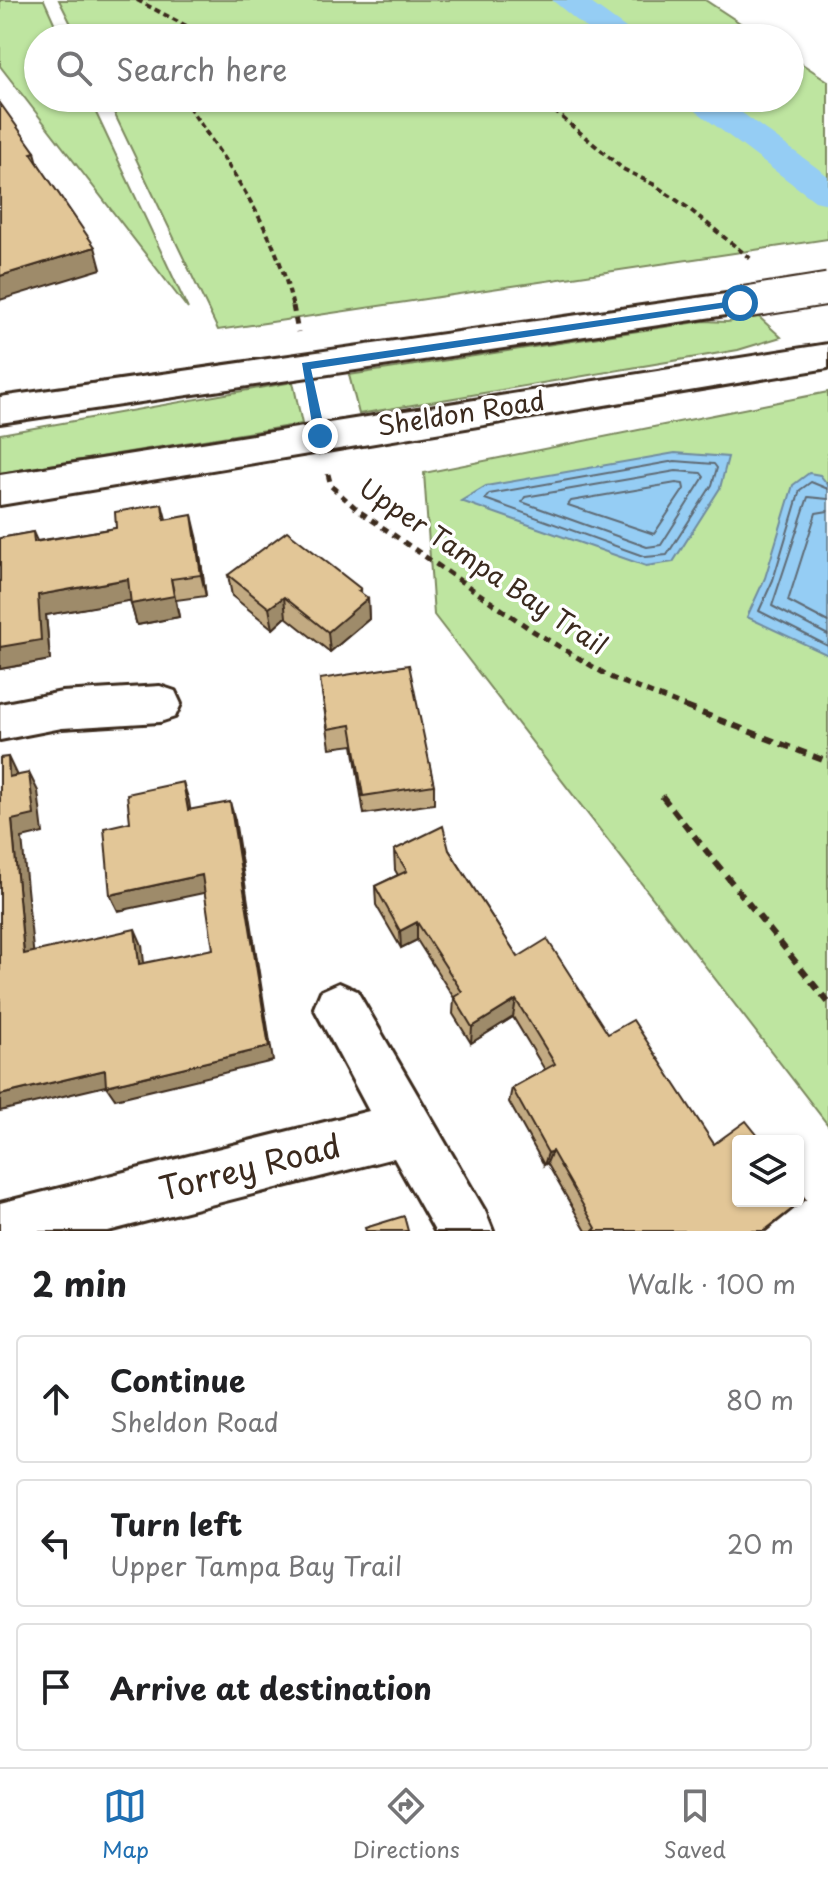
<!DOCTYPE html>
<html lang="en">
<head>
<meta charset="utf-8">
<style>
	:root { --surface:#fff; --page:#f6f6f6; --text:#202124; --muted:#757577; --line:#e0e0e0; --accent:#1f6fb2 }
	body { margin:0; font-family:"Playpen Sans",sans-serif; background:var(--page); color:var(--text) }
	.controls { position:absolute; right:24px; bottom:24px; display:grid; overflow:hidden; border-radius:8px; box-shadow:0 2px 6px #0004 }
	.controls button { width:72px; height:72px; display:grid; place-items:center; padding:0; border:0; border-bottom:2px solid var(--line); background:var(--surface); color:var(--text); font:40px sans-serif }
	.stop { position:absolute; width:24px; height:24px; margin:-18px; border:6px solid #1f6fb2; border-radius:50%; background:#fff }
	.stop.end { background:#1f6fb2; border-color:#fff; box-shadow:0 2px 8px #0008 }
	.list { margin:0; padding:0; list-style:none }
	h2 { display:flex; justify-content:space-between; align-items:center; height:104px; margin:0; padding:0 32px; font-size:34px }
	h2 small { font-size:26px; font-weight:400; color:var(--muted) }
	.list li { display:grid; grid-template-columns:52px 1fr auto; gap:24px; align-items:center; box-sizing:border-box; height:128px; margin:0 16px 16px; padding:0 16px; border:2px solid var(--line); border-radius:8px }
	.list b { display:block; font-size:30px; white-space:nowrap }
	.list p { margin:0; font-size:26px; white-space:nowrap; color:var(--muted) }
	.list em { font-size:26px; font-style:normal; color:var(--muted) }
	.icon { flex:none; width:44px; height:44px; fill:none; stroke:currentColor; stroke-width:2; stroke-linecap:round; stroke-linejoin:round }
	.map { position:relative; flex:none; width:828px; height:1231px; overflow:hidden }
	.search { position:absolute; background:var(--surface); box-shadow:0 2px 6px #0004; left:24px; right:24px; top:24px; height:88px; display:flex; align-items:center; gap:20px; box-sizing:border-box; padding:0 28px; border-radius:44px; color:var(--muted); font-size:30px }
	.sheet { height:536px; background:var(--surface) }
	nav { display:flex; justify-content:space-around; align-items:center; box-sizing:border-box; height:112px; border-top:2px solid var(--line); background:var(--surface); font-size:22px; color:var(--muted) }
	nav a { display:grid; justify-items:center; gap:4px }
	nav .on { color:var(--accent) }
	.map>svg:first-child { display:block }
	.green { fill:#bee5a0; stroke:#7c885f; stroke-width:2 }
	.water { fill:#95cdf4; stroke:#718c9e; stroke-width:2 }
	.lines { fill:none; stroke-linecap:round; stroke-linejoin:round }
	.shore { stroke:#5f6b74; stroke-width:2 }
	.canal { fill:#95cdf4; fill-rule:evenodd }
	.street-casing { stroke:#3b2a1e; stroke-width:6 }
	.secondary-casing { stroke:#3b2a1e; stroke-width:6 }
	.path-far2 { stroke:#3b2a1e; stroke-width:4; stroke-dasharray:6 4; stroke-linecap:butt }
	.path-far1 { stroke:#3b2a1e; stroke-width:5; stroke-dasharray:7 6; stroke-linecap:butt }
	.path { stroke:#3b2a1e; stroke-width:6; stroke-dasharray:10 7; stroke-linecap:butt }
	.street { fill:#fff; fill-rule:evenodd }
	.secondary { fill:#fff; fill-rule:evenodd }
	.secondary-bridge-casing { stroke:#3b2a1e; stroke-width:35; stroke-linecap:butt }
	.secondary-bridge { stroke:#fff; stroke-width:31 }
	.wall { fill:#c2aa82; stroke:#3b2a1e; stroke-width:2 }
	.shaded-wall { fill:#9e8b6a; stroke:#3b2a1e; stroke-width:2 }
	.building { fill:#e2c697; stroke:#3b2a1e; stroke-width:2 }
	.route { fill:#1f6fb2 }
	.labels { text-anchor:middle; stroke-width:7; stroke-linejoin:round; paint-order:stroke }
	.street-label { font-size:26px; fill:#3b2a1e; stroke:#fff }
	.near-street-label { font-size:32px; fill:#3b2a1e; stroke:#fff }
</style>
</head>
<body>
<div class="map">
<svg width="828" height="1231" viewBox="0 0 828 1231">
	<rect width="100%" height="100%" fill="#fff"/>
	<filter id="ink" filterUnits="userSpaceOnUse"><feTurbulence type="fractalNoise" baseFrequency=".0125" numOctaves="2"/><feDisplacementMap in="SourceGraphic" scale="16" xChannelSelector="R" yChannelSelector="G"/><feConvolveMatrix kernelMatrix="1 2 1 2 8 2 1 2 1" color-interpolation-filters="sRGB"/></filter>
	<g filter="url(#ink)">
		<g class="green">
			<polygon points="0,0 44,0 61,38 38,38 38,98 89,98 188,309 0,66"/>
			<polygon points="59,0 705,0 763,38 78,38"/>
			<polygon points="790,56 828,81 828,239 218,330 107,98 790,98"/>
			<polygon points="759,317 781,337 738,350 359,414 349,375 704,321 727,322"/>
			<polygon points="293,382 302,424 0,473 0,434"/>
			<polygon points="828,392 828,1125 434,615 424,473"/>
		</g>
		<g class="water">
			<polygon points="675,453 728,457 720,488 673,562 646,566 461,501 486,486"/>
			<polygon points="809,473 820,475 828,485 828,655 747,617 765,578 793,485"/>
		</g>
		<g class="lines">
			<g class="shore">
				<polygon points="675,461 714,464 717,468 712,485 667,555 646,557 485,499 489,494"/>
				<polygon points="676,471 701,473 704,477 661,545 647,547 522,502 525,497"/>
				<polygon points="676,483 683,484 684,489 654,534 568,505 571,501"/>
				<polyline points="828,489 811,482 800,490 773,580 759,611 828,646"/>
				<polyline points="828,499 808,497 772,606 828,635"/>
				<polyline points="828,511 816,513 788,601 828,622"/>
			</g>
			<g class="canal">
				<polygon points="552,0 587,0 630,31 635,38 598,38"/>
				<polygon points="683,98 722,98 828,176 828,204 815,201 688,105"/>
			</g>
			<g class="street-casing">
				<g id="street">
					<polygon points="160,686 175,691 181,704 175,717 160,722 62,728 0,740 0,704 62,692"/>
					<polygon points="339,983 357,991 485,1211 493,1231 435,1231 394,1158 108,1231 0,1231 0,1203 369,1111 314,1008 321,991"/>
				</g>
			</g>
			<g class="secondary-casing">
				<g id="secondary">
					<polygon points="740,292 753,295 758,303 753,311 0,423 0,397"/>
					<polygon points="828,344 828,368 0,505 0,475"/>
				</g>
			</g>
			<g class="path-far2">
				<polyline points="137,0 192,29 174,34 171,38"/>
				<polyline points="192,29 333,38"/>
				<path d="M183,98C227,164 277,229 293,308"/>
				<polyline points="539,98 623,169 653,184 688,208 751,259"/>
			</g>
			<g class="path-far1">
				<polyline points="293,306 298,332"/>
				<polyline points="328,474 331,486 359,511 533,631 612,678 691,709"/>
			</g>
			<g class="path">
				<polyline points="686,707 828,762"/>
				<polyline points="662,796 828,1002"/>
			</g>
			<use href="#street" class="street"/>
			<use href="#secondary" class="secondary"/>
			<g class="secondary-bridge-casing">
				<polyline id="secondary-bridge" points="740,303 828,289"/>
			</g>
			<use href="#secondary-bridge" class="secondary-bridge"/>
		</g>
		<g class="wall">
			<polygon points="162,504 166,519 197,536 206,596 176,600 179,617 137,625 130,600 46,615 50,660 0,669 0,538 33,532 37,541 116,528"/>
			<polygon points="228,575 361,594 368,598 369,619 330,652 286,617 273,629 232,596"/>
			<polygon points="320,679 434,785 434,804 364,814 353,745 330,748"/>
			<polygon points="394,850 449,850 518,957 608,1034 714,1144 792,1210 766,1231 586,1231 547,1163 544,1165 509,1102 512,1088 545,1070 513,1017 471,1043 453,1014 454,998 417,940 401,948 376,905 375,886 398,875 395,870"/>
		</g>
		<g class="shaded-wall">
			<polygon points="35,152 41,174 31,153"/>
			<polygon points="95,247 101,269 0,300 0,276"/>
			<polygon points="192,515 197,536 206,596 201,575"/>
			<polygon points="128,579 134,600 46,615 50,660 0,669 0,647 38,595"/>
			<polygon points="171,579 179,617 137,625 131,604"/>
			<polygon points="361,589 362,603 368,598 369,619 330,652 328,632 358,591"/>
			<polygon points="284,597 286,617 273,629 269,608"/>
			<polygon points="8,757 17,776 9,777"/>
			<polygon points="29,773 38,791 43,833 22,838 35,969 24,954 12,820"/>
			<polygon points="183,782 189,801 193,828 188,810"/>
			<polygon points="230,802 235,820 273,1061 115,1099 106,1086 269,1047"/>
			<polygon points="202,875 208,892 118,911 110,895"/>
			<polygon points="417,922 417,940 401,948 400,931"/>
			<polygon points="135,929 142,945 146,980 139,964"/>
			<polygon points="516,1000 513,1017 471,1043 472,1027"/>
			<polygon points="105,1070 114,1084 0,1111 0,1095"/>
			<polygon points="552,1151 547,1163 544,1165 548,1153"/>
		</g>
		<g class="building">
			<polygon points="0,103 35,152 31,153 95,247 0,276"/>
			<polygon points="162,504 164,520 192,515 201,575 171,579 174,596 131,604 128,579 38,595 41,640 0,647 0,538 33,532 34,542 116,528 115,512"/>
			<polygon points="287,531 361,589 358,591 368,598 328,632 284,597 269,608 228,575"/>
			<polygon points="409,665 434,785 363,796 351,725 328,729 320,679"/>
			<polygon points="8,757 9,777 29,773 34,815 12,820 24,954 135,929 139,964 213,949 202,875 110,895 104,828 130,822 127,794 183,782 188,810 230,802 269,1047 106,1086 105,1070 0,1095 0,758"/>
			<polygon points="443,826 449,850 518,957 547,939 608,1034 633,1020 714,1144 746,1121 762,1141 738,1141 738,1201 798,1201 798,1190 805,1199 764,1231 593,1231 596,1228 552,1151 548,1153 512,1088 555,1064 516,1000 472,1027 454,997 462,992 417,922 400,931 375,886 407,871 394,850"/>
			<polygon points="404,1216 408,1231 366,1231 365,1228"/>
		</g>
	</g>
	<polygon class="route" points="740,300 743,301 743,305 311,369 326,436 320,440 314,436 302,363"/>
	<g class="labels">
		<g class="street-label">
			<text transform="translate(461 414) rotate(-9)" y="9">Sheldon Road</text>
			<text transform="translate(483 567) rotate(34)" y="9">Upper Tampa Bay Trail</text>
		</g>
		<g class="near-street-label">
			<text transform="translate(250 1168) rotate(-14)" y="11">Torrey Road</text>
		</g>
	</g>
</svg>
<div class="controls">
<button><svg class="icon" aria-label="layers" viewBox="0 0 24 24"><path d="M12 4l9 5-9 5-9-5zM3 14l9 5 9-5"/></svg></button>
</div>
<div class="stop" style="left:740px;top:303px"></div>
<div class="stop end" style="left:320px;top:436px"></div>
<div class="search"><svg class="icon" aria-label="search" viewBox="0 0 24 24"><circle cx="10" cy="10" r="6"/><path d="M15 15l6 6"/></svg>Search here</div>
</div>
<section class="sheet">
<h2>2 min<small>Walk · 100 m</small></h2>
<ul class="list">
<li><svg class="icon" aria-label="ahead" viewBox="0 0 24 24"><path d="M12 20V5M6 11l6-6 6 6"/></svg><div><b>Continue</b><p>Sheldon Road</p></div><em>80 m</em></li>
<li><svg class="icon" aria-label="left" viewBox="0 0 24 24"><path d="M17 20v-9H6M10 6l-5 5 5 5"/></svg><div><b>Turn left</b><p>Upper Tampa Bay Trail</p></div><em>20 m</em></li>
<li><svg class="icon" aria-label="arrive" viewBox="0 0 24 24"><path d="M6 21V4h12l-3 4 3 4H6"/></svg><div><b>Arrive at destination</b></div></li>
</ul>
</section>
<nav>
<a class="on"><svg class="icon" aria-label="map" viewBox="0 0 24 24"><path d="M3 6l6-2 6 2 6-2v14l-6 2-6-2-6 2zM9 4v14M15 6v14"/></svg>Map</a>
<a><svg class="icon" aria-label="directions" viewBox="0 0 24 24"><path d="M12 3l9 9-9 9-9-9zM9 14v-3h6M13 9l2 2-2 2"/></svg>Directions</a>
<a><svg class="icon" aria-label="saved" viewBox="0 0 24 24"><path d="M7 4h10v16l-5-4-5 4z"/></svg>Saved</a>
</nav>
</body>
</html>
